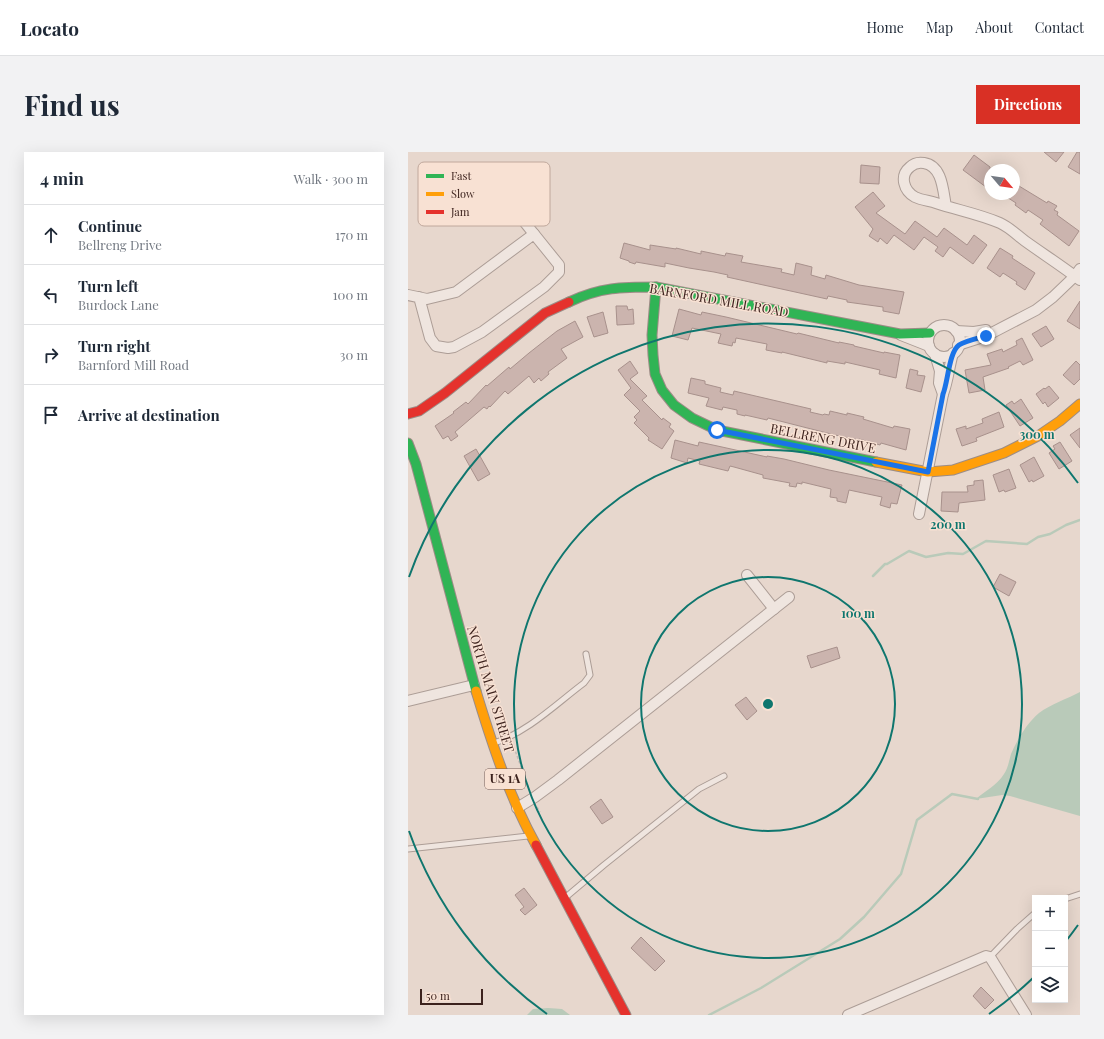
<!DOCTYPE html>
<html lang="en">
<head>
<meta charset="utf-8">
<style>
	:root { --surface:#fff; --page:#f2f2f3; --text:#1f2937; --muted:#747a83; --line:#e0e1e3; --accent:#d93025 }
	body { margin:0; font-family:"Playfair Display",serif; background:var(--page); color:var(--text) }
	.controls { position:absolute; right:12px; bottom:12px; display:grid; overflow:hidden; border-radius:0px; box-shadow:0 4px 16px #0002 }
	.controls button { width:36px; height:36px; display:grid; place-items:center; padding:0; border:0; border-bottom:1px solid var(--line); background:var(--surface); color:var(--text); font:20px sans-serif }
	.compass { position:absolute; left:576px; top:12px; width:36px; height:36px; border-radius:50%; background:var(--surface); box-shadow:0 4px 16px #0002; rotate:119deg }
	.scale { position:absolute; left:12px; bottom:10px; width:63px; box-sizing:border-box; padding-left:4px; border:2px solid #3c221d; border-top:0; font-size:11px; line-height:14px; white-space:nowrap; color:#3c221d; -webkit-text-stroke:3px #f8e1d3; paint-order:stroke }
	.stop { position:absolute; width:12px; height:12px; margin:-9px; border:3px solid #1a73e8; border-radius:50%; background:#fff }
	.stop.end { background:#1a73e8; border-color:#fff; box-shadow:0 1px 4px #0008 }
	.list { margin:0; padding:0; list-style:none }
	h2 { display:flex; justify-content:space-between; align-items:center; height:52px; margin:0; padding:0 16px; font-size:17px }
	h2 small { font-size:13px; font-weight:400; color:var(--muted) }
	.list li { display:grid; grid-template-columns:26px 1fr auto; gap:12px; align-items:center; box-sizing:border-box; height:60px; padding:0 16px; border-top:1px solid var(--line) }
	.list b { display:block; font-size:15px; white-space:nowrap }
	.list p { margin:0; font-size:13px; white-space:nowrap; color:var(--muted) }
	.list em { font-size:13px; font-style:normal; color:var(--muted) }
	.icon { flex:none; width:22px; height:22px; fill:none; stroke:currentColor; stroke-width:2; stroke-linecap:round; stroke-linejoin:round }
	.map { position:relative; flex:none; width:672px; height:863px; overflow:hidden; border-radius:0px }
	header { display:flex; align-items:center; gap:24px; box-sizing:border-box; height:56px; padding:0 20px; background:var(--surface); border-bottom:1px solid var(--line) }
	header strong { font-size:19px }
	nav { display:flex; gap:22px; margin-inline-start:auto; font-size:14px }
	.intro { display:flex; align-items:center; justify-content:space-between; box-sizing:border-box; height:96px; padding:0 24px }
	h1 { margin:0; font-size:28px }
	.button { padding:10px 18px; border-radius:0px; background:var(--accent); color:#fff; font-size:14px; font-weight:700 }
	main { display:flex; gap:24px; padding:0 24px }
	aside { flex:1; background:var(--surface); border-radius:0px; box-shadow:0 4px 16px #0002 }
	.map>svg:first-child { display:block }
	.water { fill:#b9cab9 }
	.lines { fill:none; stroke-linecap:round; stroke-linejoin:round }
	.stream { stroke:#b9cab9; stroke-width:2.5 }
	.building { fill:#cbb4ae; stroke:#a8918c }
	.lane-casing { stroke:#ac9d96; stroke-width:7 }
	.street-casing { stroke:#ac9d96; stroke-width:12 }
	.fast-casing { stroke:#9c8c86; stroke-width:11 }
	.slow-casing { stroke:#9c8c86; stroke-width:11 }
	.jam-casing { stroke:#9c8c86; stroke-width:11 }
	.path { stroke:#c7bcb6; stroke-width:1.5; stroke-dasharray:3 2; stroke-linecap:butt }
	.lane { stroke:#efe5df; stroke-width:5 }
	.street { stroke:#efe5df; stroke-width:10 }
	.fast { stroke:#30b455; stroke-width:9 }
	.slow { stroke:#ff9f0a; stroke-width:9 }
	.jam { stroke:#e5322d; stroke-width:9 }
	.route { stroke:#1a73e8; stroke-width:5 }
	.ring { fill:none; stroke:#0f766e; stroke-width:2 }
	.labels { text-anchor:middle; stroke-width:3; stroke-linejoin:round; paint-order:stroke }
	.shield { fill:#f8e1d3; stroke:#745b54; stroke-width:1 }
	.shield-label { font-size:12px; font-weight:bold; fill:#3c221d }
	.street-label { font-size:13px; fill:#3c221d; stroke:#f8e1d3 }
	.key { fill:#f8e1d3; stroke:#c0a89c; stroke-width:1 }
	.key-label { font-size:11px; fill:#3c221d }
	.centre { fill:#0f766e; stroke:#f8e1d3; stroke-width:2 }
	.ring-label { font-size:12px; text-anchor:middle; font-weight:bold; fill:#0f766e; stroke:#f8e1d3; stroke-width:3; stroke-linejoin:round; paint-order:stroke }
</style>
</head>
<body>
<header>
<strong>Locato</strong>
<nav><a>Home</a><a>Map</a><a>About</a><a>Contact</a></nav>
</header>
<div class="intro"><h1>Find us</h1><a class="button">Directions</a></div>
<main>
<aside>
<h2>4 min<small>Walk · 300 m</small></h2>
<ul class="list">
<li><svg class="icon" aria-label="ahead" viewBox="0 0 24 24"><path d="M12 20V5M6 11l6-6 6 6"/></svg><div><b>Continue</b><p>Bellreng Drive</p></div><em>170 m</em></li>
<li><svg class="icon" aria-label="left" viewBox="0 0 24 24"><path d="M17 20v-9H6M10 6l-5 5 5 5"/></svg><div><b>Turn left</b><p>Burdock Lane</p></div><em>100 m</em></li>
<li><svg class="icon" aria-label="right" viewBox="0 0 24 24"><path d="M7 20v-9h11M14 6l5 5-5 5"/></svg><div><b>Turn right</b><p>Barnford Mill Road</p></div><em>30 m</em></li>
<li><svg class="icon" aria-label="arrive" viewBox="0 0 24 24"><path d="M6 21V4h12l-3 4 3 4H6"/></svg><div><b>Arrive at destination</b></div></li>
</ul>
</aside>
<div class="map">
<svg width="672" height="863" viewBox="0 0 672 863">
	<rect width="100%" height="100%" fill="#e7d7cd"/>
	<g class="water">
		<path d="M672,540V664L602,644L594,643L568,647C577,639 589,633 596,622C600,616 601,609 603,602C609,588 619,571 631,561C643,552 659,547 672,540Z"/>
		<polygon points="140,856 154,857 162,863 119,863 125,857"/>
	</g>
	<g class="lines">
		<g class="stream">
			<polyline points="465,424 477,412 479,412 501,399 518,405 540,401 555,402 578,389 619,392 630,385 642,382 658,373 672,368"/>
			<polyline points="301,863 353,836 432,787 456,765 493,722 509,668 544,642 570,647"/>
		</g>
	</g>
	<g class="building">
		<polygon points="636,0 656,0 648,10"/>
		<polygon points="669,0 672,0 672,22 660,15"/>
		<polygon points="566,3 582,15 582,38 555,18"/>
		<polygon points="453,13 472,15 471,32 452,31"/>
		<polygon points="611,34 639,51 640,49 649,54 646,58 650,60 649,63 671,79 661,94 632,72 635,68 620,58 618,61 607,53 608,51 594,42 606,42"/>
		<polygon points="465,40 477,54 468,61 497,82 507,69 529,85 536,76 559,93 566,83 579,93 565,112 542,95 535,105 527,99 530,95 516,85 506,98 486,83 479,92 472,86 470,90 461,84 465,77 447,55"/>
		<polygon points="216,91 242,98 242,93 268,97 268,96 293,102 293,99 317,104 318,101 335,104 333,110 374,117 373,120 386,123 388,111 404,115 403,123 417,127 418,123 451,133 496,140 491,162 475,159 475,155 439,150 439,148 420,144 419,147 319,125 320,123 306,120 281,116 257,111 257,115 228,110 227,112 221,110 221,109 212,106"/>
		<polygon points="592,96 605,104 604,106 627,121 617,138 608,132 609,130 595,121 592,125 579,116"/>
		<polygon points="672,149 672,177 659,169"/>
		<polygon points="208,154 219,154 220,158 225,157 226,172 209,173"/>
		<polygon points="271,157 293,163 294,160 318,165 389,182 390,181 431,191 431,190 446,193 446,194 476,201 476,200 492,203 488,226 471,222 472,218 437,210 437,212 419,209 419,211 374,200 374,201 358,198 359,192 328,186 327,191 325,190 324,194 310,191 313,182 284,176 280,188 264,184"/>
		<polygon points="195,160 200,181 186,185 179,165"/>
		<polygon points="167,169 175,185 153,197 159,206 140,220 141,222 133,229 131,226 126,231 121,224 100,242 97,239 82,255 81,254 79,257 76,255 47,280 50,284 43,289 40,284 35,287 27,274 46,261 45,260 58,250 60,252 78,233 79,234 101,215 102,217 121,201 149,179"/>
		<polygon points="638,174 646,187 633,195 624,182"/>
		<polygon points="614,186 625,208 615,213 612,209 600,215 601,216 575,225 577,238 561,241 557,218 583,213 579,202 594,197 595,200 609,193 608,189"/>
		<polygon points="222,209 230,221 222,227 239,244 234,248 254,268 255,266 263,272 261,275 266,279 254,297 240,288 241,286 226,271 229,268 226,265 232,259 216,243 223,236 210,218"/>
		<polygon points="668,209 672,213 672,227 666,233 655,223"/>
		<polygon points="502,217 510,219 509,223 517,224 513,240 498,236"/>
		<polygon points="283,226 297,229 297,232 313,236 312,240 325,243 326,239 403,257 402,260 415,263 416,262 421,263 422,259 439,263 439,261 456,265 455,267 485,276 486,274 502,277 498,298 473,291 472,293 451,287 451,288 427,283 360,266 359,268 337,263 337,264 329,262 329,258 315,255 314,258 298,254 301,246 280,241"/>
		<polygon points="641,234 651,246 640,255 637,250 635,252 628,242 636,236 637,237"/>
		<polygon points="613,247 625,266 612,274 598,253 604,249 606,252"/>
		<polygon points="591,260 596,275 568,286 569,289 554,294 548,277 558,274 558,277 575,271 574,267"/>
		<polygon points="672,276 672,296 662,283"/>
		<polygon points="267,288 290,294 291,290 314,295 359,305 359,304 376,307 421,318 494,333 489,352 483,351 482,356 472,353 474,345 441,338 438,351 429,349 429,346 422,345 423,337 394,330 394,332 389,331 388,335 381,334 382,331 355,326 355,323 326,315 322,314 320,319 291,312 292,309 280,306 279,311 263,306"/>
		<polygon points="652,290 664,309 651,317 641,301 647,297 645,294"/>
		<polygon points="68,297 82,322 70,329 56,304"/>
		<polygon points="626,305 636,324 625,330 624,328 621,330 612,313"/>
		<polygon points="601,317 608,336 597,340 596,338 591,340 585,323"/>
		<polygon points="575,328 577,348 551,351 550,360 533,359 534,340 560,340 559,334 566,333 566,329"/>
		<polygon points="592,422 608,430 601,444 585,435"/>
		<polygon points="429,495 432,506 403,516 399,504"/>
		<polygon points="338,545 349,559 339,568 327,553"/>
		<polygon points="193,647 205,665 194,672 182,655"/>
		<polygon points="116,736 129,753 117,763 112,758 116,755 107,743"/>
		<polygon points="233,785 257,809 247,819 223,796"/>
		<polygon points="573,835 586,848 577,857 565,844"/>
	</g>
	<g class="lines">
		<g class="lane-casing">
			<g id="lane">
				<path d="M86,591C120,580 148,552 176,531L182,523L178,502"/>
				<polyline points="0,697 120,684"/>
				<polyline points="158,745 196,713 291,637 316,624"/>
				<polyline points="657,747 672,742"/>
				<polyline points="582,805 609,777 627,761"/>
			</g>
		</g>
		<g class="street-casing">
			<g id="street">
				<polyline points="102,52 126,82"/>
				<path d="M538,54C535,40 535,14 516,11C510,10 506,11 502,15C491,24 496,39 507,45C513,48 522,49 528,51C549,58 571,62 592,71C601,75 609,83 617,89C635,102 654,114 672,128"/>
				<polyline points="0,143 19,147 48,140 126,82 151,113 151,120 136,135 74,180 46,195 40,196 28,194 22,186 11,145"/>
				<circle cx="536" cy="189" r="16"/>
				<polyline points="548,179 566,180 578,178"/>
				<polyline points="493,183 521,194"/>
				<polyline points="550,193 578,184 628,158 645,145 667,124 672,117"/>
				<polyline points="527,202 532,219 531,231 535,242"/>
				<path d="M511,362L535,242C540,229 541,215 545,201"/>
				<polyline points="339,423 366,457"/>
				<polyline points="0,549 66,533"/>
				<polyline points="109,656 127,645 150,628 381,445"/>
				<polyline points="440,863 578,804 582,805 618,863"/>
			</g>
		</g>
		<g class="fast-casing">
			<g id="fast">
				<polyline points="248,135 244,183 245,203 247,222 254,238 266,253 284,266 309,278 468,310"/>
				<path d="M161,150C192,135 214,135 248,135L492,182L522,181"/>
				<polyline points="0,291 8,312 68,539"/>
			</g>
		</g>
		<g class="slow-casing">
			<g id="slow">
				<polyline points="468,310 520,320 545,318 596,301 630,284 652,269 672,252"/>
				<path d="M68,539C84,592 101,644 128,693"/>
			</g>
		</g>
		<g class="jam-casing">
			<g id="jam">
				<polyline points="0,262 11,259 37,241 137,161 161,150"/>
				<polyline points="128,693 218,863"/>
			</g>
		</g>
		<g class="path">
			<polyline points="104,590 121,637"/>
			<polyline points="129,655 132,660"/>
		</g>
		<use href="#lane" class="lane"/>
		<use href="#street" class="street"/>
		<use href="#fast" class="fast"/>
		<use href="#slow" class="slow"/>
		<use href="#jam" class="jam"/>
	</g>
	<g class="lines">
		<path class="route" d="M309,278L520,320L535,242C540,230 541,200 551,193C557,189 571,186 578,184"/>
	</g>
	<g class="ring">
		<circle cx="360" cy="552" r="127"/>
		<circle cx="360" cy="552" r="254"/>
		<path d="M670 773A381 381 0 0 1 658 789M625 826A381 381 0 0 1 581 862M139 862A381 381 0 0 1 1 679M1 425A381 381 0 0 1 670 331"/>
	</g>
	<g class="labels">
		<rect class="shield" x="77" y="617" width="40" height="20" rx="3"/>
		<g class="shield-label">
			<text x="97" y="631">US 1A</text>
		</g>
		<g class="street-label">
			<text transform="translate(311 148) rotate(10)" y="5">BARNFORD MILL ROAD</text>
			<text transform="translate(415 286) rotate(11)" y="5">BELLRENG DRIVE</text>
			<text transform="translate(83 537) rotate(73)" y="5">NORTH MAIN STREET</text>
		</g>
	</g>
	<rect x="10" y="10" width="132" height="64" rx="6" class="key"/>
	<rect x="18" y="22" width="18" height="4" fill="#30b455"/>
	<rect x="18" y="40" width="18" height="4" fill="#ff9f0a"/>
	<rect x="18" y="58" width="18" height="4" fill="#e5322d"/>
	<g class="key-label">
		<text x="43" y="28">Fast</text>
		<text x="43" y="46">Slow</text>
		<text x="43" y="64">Jam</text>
	</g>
	<circle cx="360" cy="552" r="6" class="centre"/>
	<g class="ring-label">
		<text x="629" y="287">300 m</text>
		<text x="540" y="377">200 m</text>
		<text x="450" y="466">100 m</text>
	</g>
</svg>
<div class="controls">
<button>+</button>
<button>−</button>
<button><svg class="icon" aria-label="layers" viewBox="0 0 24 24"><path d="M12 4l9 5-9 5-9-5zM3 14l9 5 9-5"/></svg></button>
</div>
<svg class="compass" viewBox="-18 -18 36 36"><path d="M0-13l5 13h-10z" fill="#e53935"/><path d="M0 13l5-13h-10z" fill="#747a83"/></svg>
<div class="scale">50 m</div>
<div class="stop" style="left:309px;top:278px"></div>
<div class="stop end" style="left:578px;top:184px"></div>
</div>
</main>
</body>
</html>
